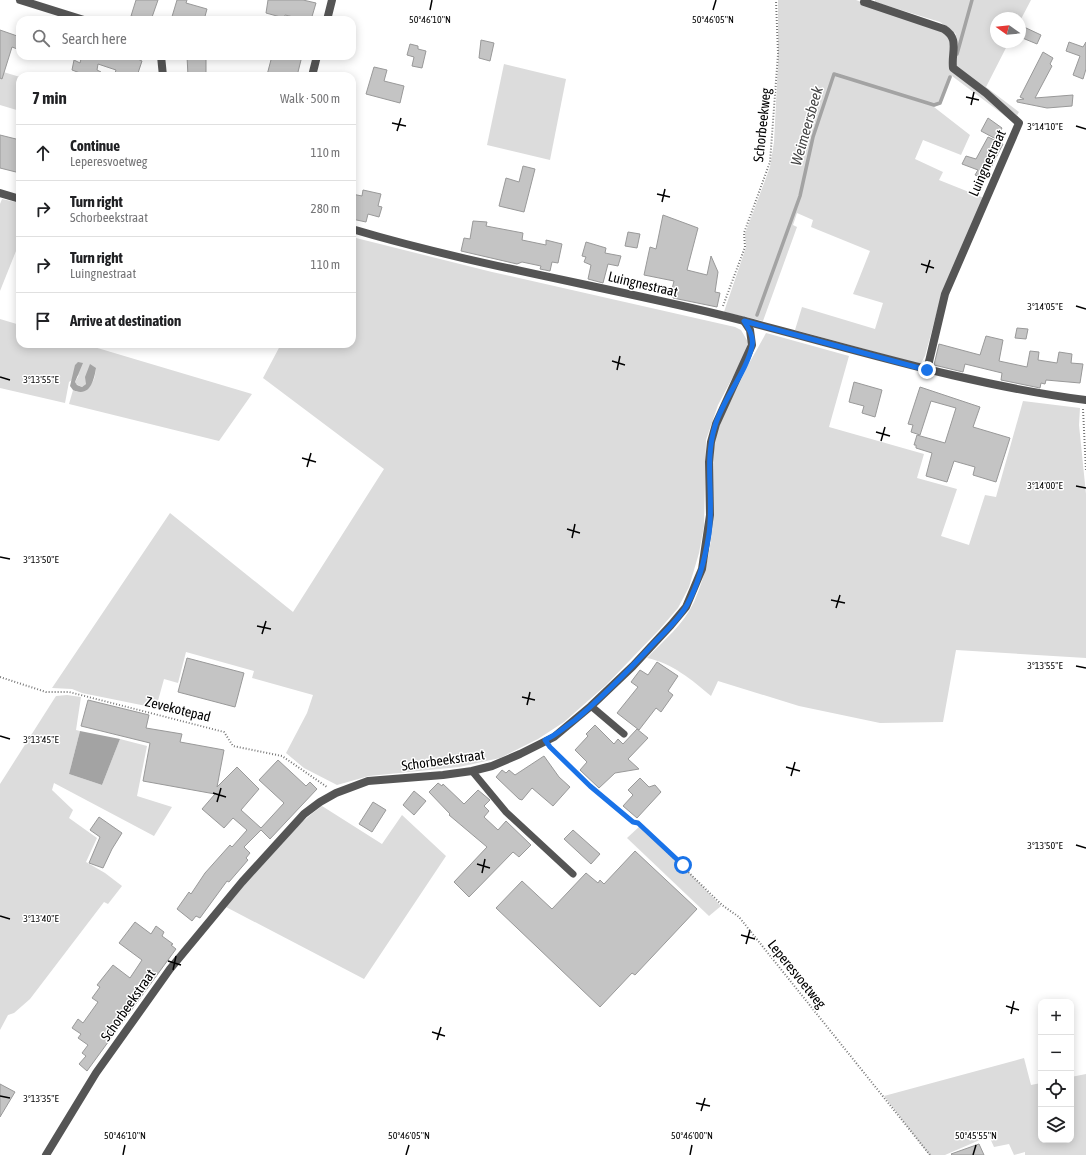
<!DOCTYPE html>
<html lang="en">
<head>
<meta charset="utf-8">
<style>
	:root { --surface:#fff; --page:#f2f2f2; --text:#202124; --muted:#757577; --line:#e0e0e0 }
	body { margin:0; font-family:"Asap Condensed",sans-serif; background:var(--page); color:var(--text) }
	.controls { position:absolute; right:12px; bottom:12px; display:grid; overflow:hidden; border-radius:8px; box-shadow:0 2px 10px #0003 }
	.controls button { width:36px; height:36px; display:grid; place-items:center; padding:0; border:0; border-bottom:1px solid var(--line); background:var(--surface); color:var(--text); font:20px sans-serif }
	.compass { position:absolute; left:990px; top:12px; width:36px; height:36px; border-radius:50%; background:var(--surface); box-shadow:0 2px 10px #0003; rotate:285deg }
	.stop { position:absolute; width:12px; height:12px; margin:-9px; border:3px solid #1a73e8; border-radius:50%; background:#fff }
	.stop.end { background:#1a73e8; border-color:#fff; box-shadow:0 1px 4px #0008 }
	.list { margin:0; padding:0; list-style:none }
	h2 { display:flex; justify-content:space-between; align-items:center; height:52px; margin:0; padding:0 16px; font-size:17px }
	h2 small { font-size:13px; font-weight:400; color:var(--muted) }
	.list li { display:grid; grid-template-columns:26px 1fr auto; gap:12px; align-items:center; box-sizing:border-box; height:56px; padding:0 16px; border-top:1px solid var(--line) }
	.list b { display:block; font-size:15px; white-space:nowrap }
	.list p { margin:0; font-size:13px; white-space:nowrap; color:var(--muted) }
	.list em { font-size:13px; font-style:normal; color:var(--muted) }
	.icon { flex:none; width:22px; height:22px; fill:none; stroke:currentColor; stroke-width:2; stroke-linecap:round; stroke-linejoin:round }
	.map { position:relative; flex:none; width:1086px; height:1155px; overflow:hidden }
	.search { position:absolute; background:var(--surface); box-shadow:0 2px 10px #0003; left:16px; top:16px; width:340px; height:44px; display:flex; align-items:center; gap:10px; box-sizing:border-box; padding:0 14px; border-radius:12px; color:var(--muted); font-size:15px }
	.panel { position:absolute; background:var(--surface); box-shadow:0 2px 10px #0003; left:16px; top:72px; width:340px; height:276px; border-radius:12px }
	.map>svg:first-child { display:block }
	.green { fill:#dcdcdc }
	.water { fill:#a3a3a3 }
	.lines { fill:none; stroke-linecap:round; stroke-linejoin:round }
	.stream { stroke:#a3a3a3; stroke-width:3.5 }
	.building { fill:#c4c4c4; stroke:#999 }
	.path { stroke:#777; stroke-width:2; stroke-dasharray:1 2; stroke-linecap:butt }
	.service { stroke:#555; stroke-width:7 }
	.minor { stroke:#555; stroke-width:8 }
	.route { stroke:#1a73e8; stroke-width:5 }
	.ticks { fill:none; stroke:#000; stroke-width:1.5 }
	.labels { text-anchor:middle; stroke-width:3; stroke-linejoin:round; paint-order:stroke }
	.street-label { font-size:14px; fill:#000; stroke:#fff }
	.water-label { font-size:15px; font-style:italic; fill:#444; stroke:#fff }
	.ticks-label { font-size:10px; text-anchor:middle; fill:#000; stroke:#fff; stroke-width:3; stroke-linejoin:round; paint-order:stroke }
</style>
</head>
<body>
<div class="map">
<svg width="1086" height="1155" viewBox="0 0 1086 1155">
	<rect width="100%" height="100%" fill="#fff"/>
	<g class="green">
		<polygon points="778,0 856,0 942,31 953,42 956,34 940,22 875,2 875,0 1031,0 1020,21 1020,18 996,18 996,42 1009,42 986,87 1019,112 1013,122 952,76 940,104 934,107 970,135 961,155 923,140 915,159 943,172 939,180 984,198 942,293 925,356 921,363 916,363 795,330 802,307 875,329 883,303 853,294 870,251 811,227 813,220 797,213 793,225 797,227 763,321 724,312 746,247 745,234 770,167 774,142 778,63"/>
		<polygon points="504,64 566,79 550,160 487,145"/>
		<polygon points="0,71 20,77 20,111 0,105"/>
		<polygon points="2,199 20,203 20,241 0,291 0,204"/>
		<polygon points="352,237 492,272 735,327 741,330 748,342 746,352 718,405 706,440 704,526 699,553 689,587 678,608 659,630 606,685 564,722 538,739 500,758 459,767 369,776 337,785 304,768 286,753 307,713 313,695 252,678 254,671 186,652 178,683 164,679 156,708 82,693 72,689 52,688 170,513 293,612 384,469 263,378 281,344 352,344"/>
		<path d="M0,319L20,325V344H84L252,394L219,441L69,404L73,390L77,392C92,385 94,385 96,368L86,380V384L82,387L76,384L75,382L79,375L69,382L65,403L0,388Z"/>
		<path d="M766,333L849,356L829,427L924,454L917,478L957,489L941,536L969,545L985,495L996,497L1023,401L1080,408L1079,425L1086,494V658L956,650L943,722L880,723L799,706L718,681L711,696C692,680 672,663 647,658C663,641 684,624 694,602C707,573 713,539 713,507C713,485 711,459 716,437C725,400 748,367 766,333Z"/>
		<polygon points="67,695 81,697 76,730 80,731 69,774 102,785 120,739 147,746 137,796 172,807 154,836 54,783 52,790 73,810 69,818 97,838 86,862 105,873 122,886 108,904 104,902 30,999 14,1013 8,1015 0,1030 0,784 56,696"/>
		<path d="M322,806L382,844L402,815L446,856L364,979L226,907C256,872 284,833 322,806Z"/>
		<polygon points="640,826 682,865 721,906 709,916 627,838"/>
		<polygon points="1024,1058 1031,1085 1041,1083 1041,1140 1071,1140 1071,1077 1086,1074 1086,1155 1025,1155 1025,1152 1014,1155 1009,1144 994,1147 989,1136 945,1155 929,1155 884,1096"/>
	</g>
	<g class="water">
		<path d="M78,362L83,363L75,382L77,385L82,387L86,384L85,377L90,364L96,368C94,380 90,398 73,390L70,386L75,365Z"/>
		<polygon points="80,731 120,739 102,785 69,774"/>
	</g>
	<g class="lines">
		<g class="stream">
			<polyline points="957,54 972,0"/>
			<polyline points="757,315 800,196 813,137 834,74 934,105 940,103 950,77"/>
		</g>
	</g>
	<g class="building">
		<polygon points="136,0 158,0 151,20 131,16"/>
		<polygon points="177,0 187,0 186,3 207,9 204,20 171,20"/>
		<polygon points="268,0 303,0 316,3 311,20 306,20 285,15 284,18 266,13"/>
		<polygon points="1024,27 1041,35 1037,44 1020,37"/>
		<polygon points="0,30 20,37 20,50 12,47 2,79 0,78"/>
		<polygon points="481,40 494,43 490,61 479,58"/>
		<polygon points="1069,42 1083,47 1086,42 1086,69 1083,79 1073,75 1080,56 1066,51"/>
		<polygon points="410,44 418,46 418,49 426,51 422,68 412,66 414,57 407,55"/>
		<polygon points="1043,52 1053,58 1050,64 1052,66 1035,98 1073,95 1072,106 1047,108 1017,102 1017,100 1024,99 1020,97"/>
		<polygon points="79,56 131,56 142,61 137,76 123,76 115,73 116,70 98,64 97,70 101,72 99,76 88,76 72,70 74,60 80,63 81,59 79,58"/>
		<polygon points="187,56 206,56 206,76 188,76"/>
		<polygon points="272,56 302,56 297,76 267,75"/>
		<polygon points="374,67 387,70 384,81 404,86 400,103 366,94"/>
		<polygon points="988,118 1002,128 996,139 981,131"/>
		<polygon points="0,135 20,140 20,173 0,168"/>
		<polygon points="988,137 1003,144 985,179 975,175 978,170 962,164 966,156 976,159"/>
		<polygon points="523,166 535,169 524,212 499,206 506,178 519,182"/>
		<polygon points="363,190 381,194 378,206 382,207 379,217 368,214 366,222 352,219 352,194 362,196"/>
		<polygon points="663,215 698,228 687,270 707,275 711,256 718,272 715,292 720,293 717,307 673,298 675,290 672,289 674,281 644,275 650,247 656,249"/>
		<polygon points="473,221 487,222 486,226 523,233 522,240 546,245 546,240 562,244 558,263 552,262 550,271 540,269 541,266 522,262 517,264 461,251 464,238 470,239"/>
		<polygon points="628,232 640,234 637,248 625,246"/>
		<polygon points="586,242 606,248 605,253 621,256 618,266 608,264 603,283 588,279 591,265 584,262 586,257 582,256"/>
		<polygon points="1017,328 1028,329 1026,339 1015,338"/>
		<polygon points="986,336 1003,340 999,361 1027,367 1030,351 1039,352 1038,360 1057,363 1059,352 1072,354 1071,363 1083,364 1080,383 1046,380 1045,384 1041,383 1040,388 1001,380 1002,373 965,364 963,372 934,365 939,344 980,355"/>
		<polygon points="854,382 882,390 875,417 862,413 864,406 849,402"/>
		<polygon points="920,387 980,407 973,427 1010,438 996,482 973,475 975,467 954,461 947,482 926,476 932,453 916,448 916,445 914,445 917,435 945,443 956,408 931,401 920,435 911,432 913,425 908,424"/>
		<polygon points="187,658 244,673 235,707 178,692"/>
		<polygon points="657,662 678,676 668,691 673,695 661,712 656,708 639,730 617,713 638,687 631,682 640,670 648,675"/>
		<polygon points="88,700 149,715 146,728 182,734 180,742 224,750 217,787 237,767 259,789 241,810 261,828 284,803 259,780 278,760 306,786 310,782 317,789 270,839 261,830 244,847 250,853 246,858 248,860 229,882 227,881 200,918 196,916 192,921 177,909 189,892 191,894 205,873 230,845 232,847 247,830 233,818 224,828 202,809 215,794 143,781 150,743 81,726"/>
		<polygon points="595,725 614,744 618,739 623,744 637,729 648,738 628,759 639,769 615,773 599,788 580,770 587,762 575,750 588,736 586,734"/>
		<polygon points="544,756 559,777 570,787 553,806 532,788 522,800 519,799 496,777 502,770 506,773 509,770 515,775"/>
		<polygon points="640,778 649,787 655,785 661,792 637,818 623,806 633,795 628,790"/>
		<polygon points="438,783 442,786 443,784 464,804 478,790 490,800 484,806 489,811 484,817 498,830 506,821 531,845 519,857 513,852 469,897 454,882 487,847 449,815 450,814 429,792"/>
		<polygon points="414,791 426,801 414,815 403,805"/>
		<polygon points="373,802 386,810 372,832 359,824"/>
		<polygon points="99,817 122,833 112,849 103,868 89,863 100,837 90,830"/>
		<polygon points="573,830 600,854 591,864 564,839"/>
		<polygon points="635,851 697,909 635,975 632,973 600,1007 496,908 522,881 552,909 586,873 598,883 600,880 604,884"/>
		<polygon points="135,922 151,934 156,926 164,932 162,936 173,944 171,945 176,949 87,1071 79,1064 86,1056 82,1053 88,1045 78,1038 81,1034 72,1028 78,1019 83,1023 98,1002 92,998 100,987 97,985 113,965 130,978 142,960 119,943"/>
		<polygon points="0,1084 15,1092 0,1117"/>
		<polygon points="979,1144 984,1155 952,1155 951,1154"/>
	</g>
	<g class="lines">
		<g class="path">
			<polyline points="723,306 745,247 744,233 770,162 778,54 776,0"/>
			<polyline points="1083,409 1086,471"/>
			<polyline points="0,677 46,692 69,692 224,732 233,746 282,756 327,787"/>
			<polyline points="551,748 590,786 633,822 638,823 722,905 739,917 930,1155"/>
		</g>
		<g class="service">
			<polyline points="591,706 624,734"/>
			<polyline points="472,771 506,812 573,874"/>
		</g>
		<g class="minor">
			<polyline points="20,0 84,20"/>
			<path d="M864,2L944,29C960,39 951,52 953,68L986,93L1019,123L945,294L927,370"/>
			<polyline points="327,20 332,0"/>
			<polyline points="161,56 163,76"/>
			<polyline points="312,76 317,56"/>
			<polyline points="0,193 20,199"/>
			<path d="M352,229C473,265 598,285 721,315C842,345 961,384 1086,400"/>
			<polyline points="46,1155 96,1073 170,969 242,882 304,814 320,802 336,793 368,781 443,775 472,771 492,766 520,754 554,737 591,706 633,666 671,625 686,607 702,569 710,515 709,462 711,442 716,424 752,345 750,330 744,321"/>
		</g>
	</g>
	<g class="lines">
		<path class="route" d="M683,865L638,823L633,822L590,786L550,747L545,740C557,735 565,727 575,720C604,696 630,669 655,642C666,631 679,619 687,605C699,583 705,559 709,534C714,497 704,461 715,426C723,399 747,371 752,346C754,337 749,329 744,321L927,370"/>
	</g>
	<path class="ticks" d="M430,10L432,0M713,10L716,0M966,97L979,100M971,105L974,92M392,123L406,126M1076,126L1086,129M397,131L401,118M657,194L670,197M662,202L665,189M921,264L934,268M926,273L930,260M1076,306L1086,309M612,361L625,365M617,370L620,356M0,377L10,380M876,432L890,436M881,441L885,427M302,458L316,462M307,467L311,453M1076,486L1086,488M567,529L580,533M572,538L575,524M0,557L10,559M831,600L845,603M836,608L840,595M257,626L271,629M262,634L266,621M1076,666L1086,668M522,697L535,700M527,705L530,692M0,736L10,739M786,767L800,771M791,776L795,762M213,793L226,797M217,802L221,788M1076,845L1086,848M477,864L490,868M482,873L485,859M0,916L10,919M741,935L755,939M746,944L750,930M168,961L181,965M173,970L176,956M1006,1006L1019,1010M1011,1014L1014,1001M432,1032L445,1036M437,1040L441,1027M0,1096L10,1098M696,1103L710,1106M701,1111L705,1098M123,1155L125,1145M406,1155L409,1145M690,1155L692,1145M973,1155L976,1145"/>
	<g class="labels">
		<g class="street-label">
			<text transform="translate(762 125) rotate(-84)" y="5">Schorbeekweg</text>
			<text transform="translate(987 163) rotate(-66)" y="5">Luingnestraat</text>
			<text transform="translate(643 284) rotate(13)" y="5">Luingnestraat</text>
			<text transform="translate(178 709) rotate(14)" y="5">Zevekotepad</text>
			<text transform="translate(443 760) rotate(-8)" y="5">Schorbeekstraat</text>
			<text transform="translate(797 974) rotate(51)" y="5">Leperesvoetweg</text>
			<text transform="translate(128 1005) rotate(-55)" y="5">Schorbeekstraat</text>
		</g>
		<g class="water-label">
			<text transform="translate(807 126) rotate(-74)" y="5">Weimeersbeek</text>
		</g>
	</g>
	<g class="ticks-label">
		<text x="430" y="23">50°46'10"N</text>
		<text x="713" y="23">50°46'05"N</text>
		<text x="1045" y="130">3°14'10"E</text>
		<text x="1045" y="310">3°14'05"E</text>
		<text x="41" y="383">3°13'55"E</text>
		<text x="1045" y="489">3°14'00"E</text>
		<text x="41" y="563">3°13'50"E</text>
		<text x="1045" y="669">3°13'55"E</text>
		<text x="41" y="743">3°13'45"E</text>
		<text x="1045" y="849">3°13'50"E</text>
		<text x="41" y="922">3°13'40"E</text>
		<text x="41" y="1102">3°13'35"E</text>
		<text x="125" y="1139">50°46'10"N</text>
		<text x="409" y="1139">50°46'05"N</text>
		<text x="692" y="1139">50°46'00"N</text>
		<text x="976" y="1139">50°45'55"N</text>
	</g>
</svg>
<div class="controls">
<button>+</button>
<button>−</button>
<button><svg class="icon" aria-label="locate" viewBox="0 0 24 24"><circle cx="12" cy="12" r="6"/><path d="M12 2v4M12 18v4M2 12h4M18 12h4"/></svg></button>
<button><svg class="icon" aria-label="layers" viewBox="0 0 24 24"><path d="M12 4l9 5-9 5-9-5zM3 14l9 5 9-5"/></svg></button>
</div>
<svg class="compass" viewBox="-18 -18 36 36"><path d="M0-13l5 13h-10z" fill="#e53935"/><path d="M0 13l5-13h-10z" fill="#757577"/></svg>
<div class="stop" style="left:683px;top:865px"></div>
<div class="stop end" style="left:927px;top:370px"></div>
<div class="search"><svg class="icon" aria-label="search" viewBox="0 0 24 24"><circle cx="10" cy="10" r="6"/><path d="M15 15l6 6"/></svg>Search here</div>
<section class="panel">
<h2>7 min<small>Walk · 500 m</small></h2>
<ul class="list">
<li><svg class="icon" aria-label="ahead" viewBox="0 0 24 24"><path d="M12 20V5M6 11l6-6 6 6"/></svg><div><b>Continue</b><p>Leperesvoetweg</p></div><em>110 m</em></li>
<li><svg class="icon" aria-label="right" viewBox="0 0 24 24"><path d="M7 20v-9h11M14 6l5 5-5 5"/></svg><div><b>Turn right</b><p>Schorbeekstraat</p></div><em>280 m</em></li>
<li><svg class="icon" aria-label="right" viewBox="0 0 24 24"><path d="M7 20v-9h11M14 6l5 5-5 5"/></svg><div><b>Turn right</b><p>Luingnestraat</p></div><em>110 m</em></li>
<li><svg class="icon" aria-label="arrive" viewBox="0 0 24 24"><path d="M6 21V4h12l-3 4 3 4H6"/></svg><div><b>Arrive at destination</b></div></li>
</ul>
</section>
</div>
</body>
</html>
